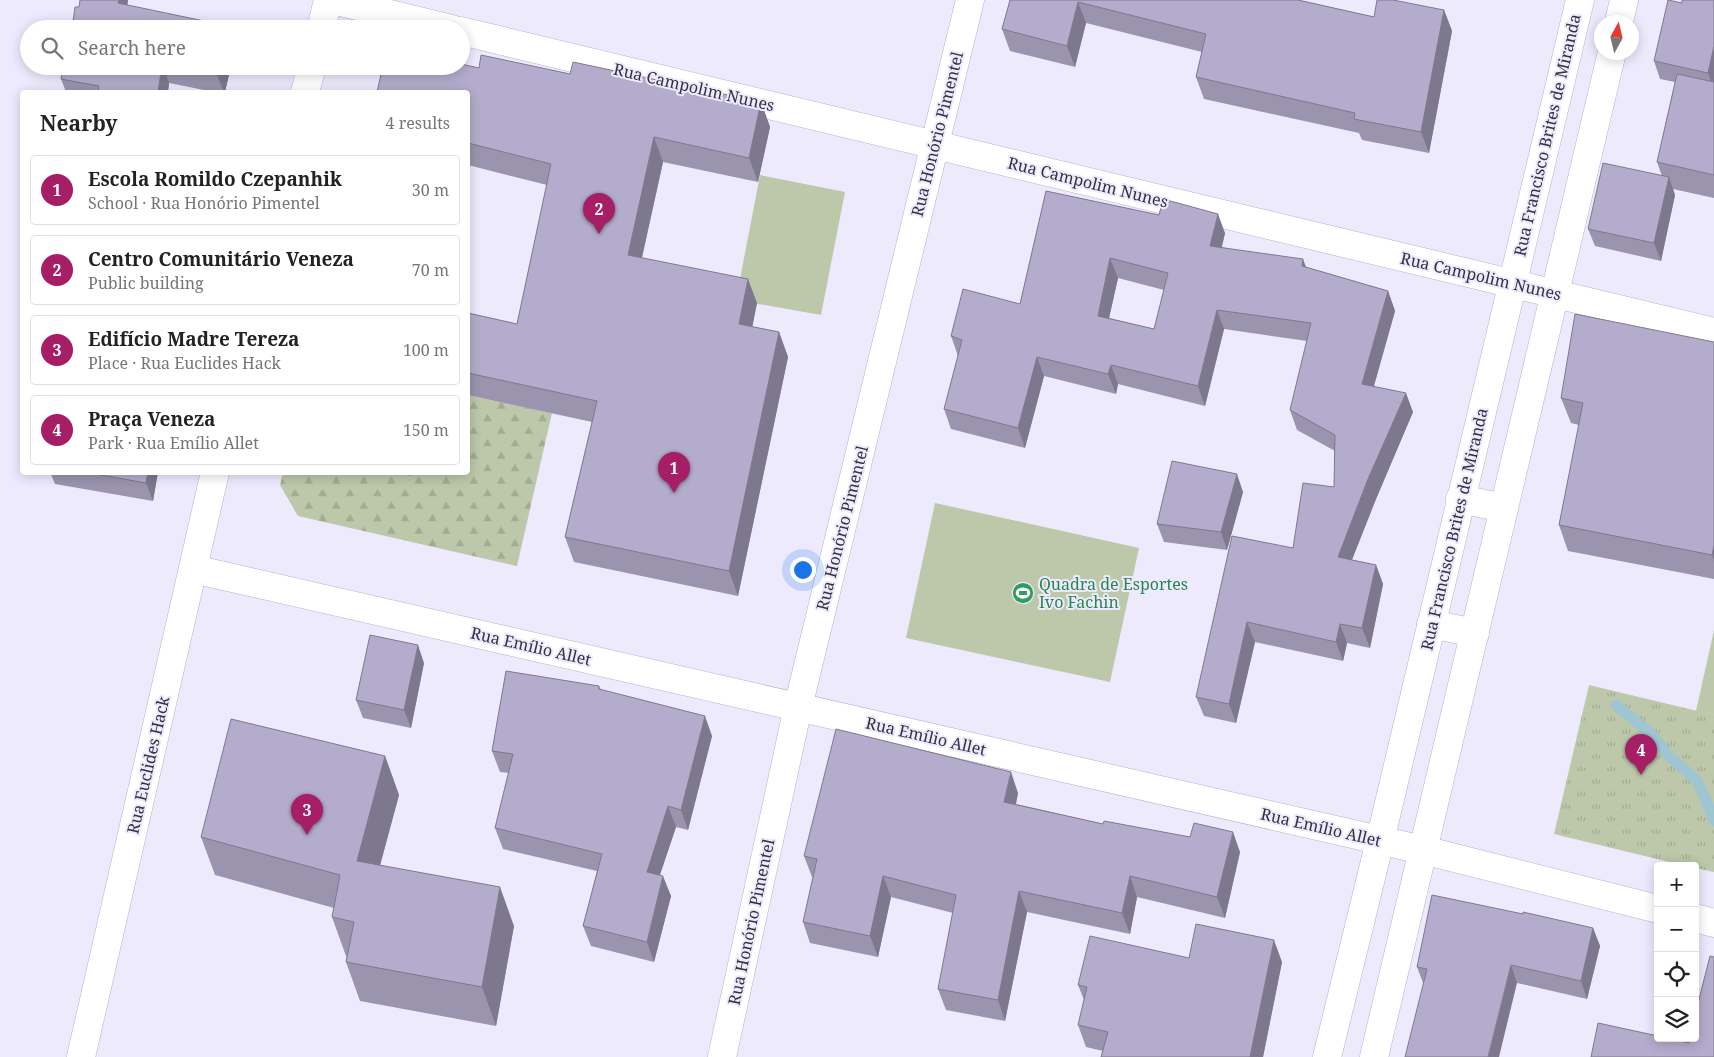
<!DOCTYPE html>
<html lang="en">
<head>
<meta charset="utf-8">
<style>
	:root { --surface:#fff; --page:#f2f2f2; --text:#222; --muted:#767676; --line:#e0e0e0; --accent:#a61e66 }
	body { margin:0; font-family:"Noto Serif",serif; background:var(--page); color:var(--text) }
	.controls { position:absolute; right:15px; bottom:15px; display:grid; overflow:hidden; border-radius:5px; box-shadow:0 2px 12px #0003 }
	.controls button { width:45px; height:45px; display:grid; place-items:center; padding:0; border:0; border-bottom:1px solid var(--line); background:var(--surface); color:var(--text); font:25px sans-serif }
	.compass { position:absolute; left:1594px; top:15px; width:45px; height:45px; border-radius:50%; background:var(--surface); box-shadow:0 2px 12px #0003; rotate:8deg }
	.you { position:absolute; left:802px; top:569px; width:18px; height:18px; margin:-12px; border:4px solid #fff; border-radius:50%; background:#1a73e8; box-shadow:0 0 0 8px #1a73e833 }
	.badge { display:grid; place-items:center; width:32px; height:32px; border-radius:50%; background:var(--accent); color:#fff; font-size:16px; font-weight:700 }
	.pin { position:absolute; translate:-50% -41px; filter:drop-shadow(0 1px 2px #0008) }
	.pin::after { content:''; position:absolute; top:26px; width:18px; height:15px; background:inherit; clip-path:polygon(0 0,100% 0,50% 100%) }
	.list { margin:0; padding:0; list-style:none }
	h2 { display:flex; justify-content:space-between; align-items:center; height:65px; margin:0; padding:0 20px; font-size:21px }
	h2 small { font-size:16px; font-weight:400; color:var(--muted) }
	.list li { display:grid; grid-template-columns:32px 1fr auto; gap:15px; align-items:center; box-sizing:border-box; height:70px; margin:0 10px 10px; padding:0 10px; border:1px solid var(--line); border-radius:5px }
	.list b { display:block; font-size:19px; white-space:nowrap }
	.list p { margin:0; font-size:16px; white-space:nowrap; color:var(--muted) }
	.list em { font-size:16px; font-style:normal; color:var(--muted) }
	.icon { flex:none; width:28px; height:28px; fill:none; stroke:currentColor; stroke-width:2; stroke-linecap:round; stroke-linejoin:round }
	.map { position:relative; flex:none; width:1714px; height:1057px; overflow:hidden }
	.search { position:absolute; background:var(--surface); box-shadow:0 2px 12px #0003; left:20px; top:20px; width:450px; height:55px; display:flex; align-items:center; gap:12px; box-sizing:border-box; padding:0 18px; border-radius:28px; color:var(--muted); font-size:19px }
	.panel { position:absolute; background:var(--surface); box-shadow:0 2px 12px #0003; left:20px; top:90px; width:450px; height:385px; border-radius:5px }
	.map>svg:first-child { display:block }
	.grass { fill:#bdc8aa }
	.forest { fill:url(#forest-firs) }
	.park { fill:url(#park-tufts) }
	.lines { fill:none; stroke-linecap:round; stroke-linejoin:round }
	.stream { stroke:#9ec5d1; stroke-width:11 }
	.minor-casing { stroke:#b7b0d0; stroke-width:29 }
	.tertiary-casing { stroke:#b7b0d0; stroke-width:29 }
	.secondary-casing { stroke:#b7b0d0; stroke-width:29 }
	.minor { stroke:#fff; stroke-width:28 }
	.tertiary { stroke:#fff; stroke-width:28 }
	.secondary { stroke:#fff; stroke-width:28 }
	.wall { fill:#9b94af; fill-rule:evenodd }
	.shaded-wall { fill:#7e788f }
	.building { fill:#b4accc; stroke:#7e788f; fill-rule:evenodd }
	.labels { text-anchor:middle; stroke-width:4; stroke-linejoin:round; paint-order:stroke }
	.street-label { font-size:16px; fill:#35323f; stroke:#eeeafe }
	.leisure-label { font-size:16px; fill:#27864d; stroke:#eeeafe; text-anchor:start }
</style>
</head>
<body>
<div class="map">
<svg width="1714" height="1057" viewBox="0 0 1714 1057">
	<defs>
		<pattern id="forest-firs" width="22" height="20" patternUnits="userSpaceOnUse" patternTransform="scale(1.25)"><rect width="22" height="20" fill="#bdc8aa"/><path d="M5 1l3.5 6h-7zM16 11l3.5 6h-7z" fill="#a3ac93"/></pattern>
		<pattern id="park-tufts" width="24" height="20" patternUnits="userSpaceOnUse" patternTransform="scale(1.25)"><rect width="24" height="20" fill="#bdc8aa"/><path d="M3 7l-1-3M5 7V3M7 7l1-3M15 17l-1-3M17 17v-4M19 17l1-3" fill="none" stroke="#a3ac93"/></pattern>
	</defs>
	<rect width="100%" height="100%" fill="#eeeafe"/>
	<g class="grass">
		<polygon points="760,175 845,192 821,315 736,300"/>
		<polygon points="935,503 1139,548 1110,682 906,638"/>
		<polygon points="1714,630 1714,715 1696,711"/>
	</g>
	<polygon class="forest" points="468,395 552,413 517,566 298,516 280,485 283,473 395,472 411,475 411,473 468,472"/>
	<polygon class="park" points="1589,685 1714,715 1714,872 1695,868 1695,866 1686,866 1554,834"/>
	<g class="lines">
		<polyline class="stream" points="1616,705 1651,734 1667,754 1697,781 1705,797 1714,821"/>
		<g class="minor-casing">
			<g id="minor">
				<polyline points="332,0 452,29"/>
				<polyline points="1619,22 1624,0"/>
				<polyline points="461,31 1714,332"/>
				<polyline points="1460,499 1504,508"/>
				<polyline points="1431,624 1475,633"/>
				<polyline points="722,1057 798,707 970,0"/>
				<polyline points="1327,1057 1380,841 1580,0"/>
				<polyline points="1374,1057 1612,52"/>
			</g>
		</g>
		<g class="tertiary-casing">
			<g id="tertiary">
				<polyline points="193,569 1423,850 1658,909"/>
				<polyline points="1695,918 1714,923"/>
			</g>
		</g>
		<g class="secondary-casing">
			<g id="secondary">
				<polyline points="321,29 328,0"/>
				<polyline points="305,92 312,66"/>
				<polyline points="81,1057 215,472"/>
			</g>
		</g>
		<use href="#minor" class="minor"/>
		<use href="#tertiary" class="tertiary"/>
		<use href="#secondary" class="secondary"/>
	</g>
	<g class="wall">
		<polygon points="1010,0 1298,0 1374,17 1444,10 1452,31 1429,153 1362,140 1359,133 1204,99 1196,77 1202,52 1086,23 1075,67 1010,51 1002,29"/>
		<polygon points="1714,0 1714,198 1673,189 1675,195 1661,261 1595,246 1588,229 1662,176 1657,162 1675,82 1660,79 1654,61 1682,3"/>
		<polygon points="63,66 231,66 225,92 214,92 169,83 168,92 66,92 61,79"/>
		<polygon points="479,68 570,74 761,102 770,127 758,182 663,162 642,258 757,303 752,327 779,332 788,357 738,596 574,562 565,537 592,422 468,395 468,313 517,324 547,185 468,165 468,92"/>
		<path d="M1046,191L1225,233L1222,247L1306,267L1388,291L1395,311L1374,386L1413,412L1376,499L1352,560L1376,565L1383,584L1370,648L1347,643L1343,661L1255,642L1236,723L1204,716L1196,697L1334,487L1335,451L1297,430L1290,410L1307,341L1224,329L1205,406L1118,384L1116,394L1044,376L1025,448L951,429L944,409L958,356L951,336L1020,304ZM1118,278L1164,290L1154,329L1109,318Z"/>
		<polygon points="1714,342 1714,579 1568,551 1559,525 1579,425 1571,423 1561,398"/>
		<polygon points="50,472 158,472 153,501 55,484"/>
		<polygon points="395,472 411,472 411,476"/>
		<polygon points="1243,492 1227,550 1164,542 1157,524"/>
		<polygon points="424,663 411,728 363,718 356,700"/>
		<polygon points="599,686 601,690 712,736 688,830 676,827 660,875 671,896 654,962 591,946 583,926 597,871 503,849 495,828 509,773 500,772 492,751"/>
		<polygon points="385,756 399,795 380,865 514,926 496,1026 360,1001 346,962 347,956 346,956 332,917 334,908 215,875 201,837"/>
		<polygon points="1018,793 1016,804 1103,824 1240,852 1225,918 1137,897 1130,934 1027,912 1005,1021 946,1010 938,989 953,913 891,897 878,957 810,943 803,922 813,877 812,877 804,856"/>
		<polygon points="1593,928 1600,946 1587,999 1517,983 1423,983 1417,967"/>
		<polygon points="1189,958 1282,962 1263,1057 1101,1057 1103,1051 1086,1047 1078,1025 1084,1000 1078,985"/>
	</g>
	<g class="shaded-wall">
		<polygon points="119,0 128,0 126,23 118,3"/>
		<polygon points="1078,2 1086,23 1075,67 1067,46"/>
		<polygon points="1444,10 1452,31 1429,153 1421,132"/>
		<polygon points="1714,46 1714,90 1708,73"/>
		<polygon points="162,66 163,66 169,83 168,92 158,92"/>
		<polygon points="219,66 231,66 225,92 224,92 217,75"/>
		<polygon points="761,102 770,127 758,182 749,158"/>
		<polygon points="654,137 663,162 637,279 628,255"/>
		<polygon points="1669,177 1675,195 1661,261 1654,243"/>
		<polygon points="1218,214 1225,233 1217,265 1210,246"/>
		<polygon points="1110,258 1118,278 1105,336 1098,316"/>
		<polygon points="1303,259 1310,278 1302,266"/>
		<polygon points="748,279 757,303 748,349 739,324"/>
		<polygon points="1388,291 1395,311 1369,403 1362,384"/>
		<polygon points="1217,310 1224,329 1205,406 1198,386"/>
		<polygon points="779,332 788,357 738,596 729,571"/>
		<polygon points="1037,357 1044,376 1025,448 1018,428"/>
		<polygon points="1111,365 1118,384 1116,394 1108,374"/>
		<polygon points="1406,393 1413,412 1376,499 1345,577 1338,557 1368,479"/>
		<polygon points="148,472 158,472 153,501 146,483"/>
		<polygon points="1237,474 1243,492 1227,550 1221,532"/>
		<polygon points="1714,545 1714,561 1712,555"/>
		<polygon points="1376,565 1383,584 1370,648 1362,628"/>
		<polygon points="1247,622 1255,642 1236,723 1229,704"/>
		<polygon points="1340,624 1347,643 1343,661 1336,642"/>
		<polygon points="418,645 424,663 411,728 404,710"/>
		<polygon points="705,716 712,736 688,830 681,810"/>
		<polygon points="385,756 399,795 371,899 357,861"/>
		<polygon points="1011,772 1018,793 1012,823 1004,802"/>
		<polygon points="668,806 676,827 654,892 647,872"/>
		<polygon points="1233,832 1240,852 1225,918 1217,897"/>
		<polygon points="663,876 671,896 654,962 647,942"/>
		<polygon points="883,876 891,897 878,957 870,936"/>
		<polygon points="1130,876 1137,897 1130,934 1122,913"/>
		<polygon points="500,887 514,926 496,1026 482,987"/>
		<polygon points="1019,891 1027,912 1005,1021 998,1000"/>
		<polygon points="1593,928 1600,946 1587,999 1581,981"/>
		<polygon points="1274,940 1282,962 1263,1057 1250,1057"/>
		<polygon points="1511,965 1517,983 1499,1057 1488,1057"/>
	</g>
	<g class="building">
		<polygon points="80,0 119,0 118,3 228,26 227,29 72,29 75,7 79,7"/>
		<polygon points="1010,0 1298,0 1374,17 1377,0 1393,0 1444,10 1421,132 1354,119 1355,113 1196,77 1206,34 1078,2 1067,46 1002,29"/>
		<polygon points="1668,0 1682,3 1682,0 1714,0 1714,46 1708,73 1654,61"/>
		<polygon points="481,55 570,74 573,62 761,102 749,158 654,137 628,255 748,279 739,324 779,332 729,571 565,537 597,401 468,373 468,313 517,324 551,164 468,143 468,92 377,92 383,66 461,66 461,64 479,68"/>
		<polygon points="63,66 162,66 158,92 98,92 99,86 61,79"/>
		<polygon points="175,66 219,66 217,75"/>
		<polygon points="1677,74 1714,82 1714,175 1657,162"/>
		<polygon points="1603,163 1669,177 1654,243 1588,229"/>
		<path d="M1046,191L1159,215L1163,199L1218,214L1210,246L1303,259L1302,266L1388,291L1362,384L1406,393L1368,479L1338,557L1376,565L1362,628L1340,624L1336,642L1247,622L1229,704L1196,697L1232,536L1293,548L1303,483L1334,487L1335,435L1290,410L1311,323L1217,310L1198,386L1111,365L1108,374L1037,357L1018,428L944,409L962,340L951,336L963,289L1020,304ZM1110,258L1168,273L1154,329L1098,316Z"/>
		<polygon points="1575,314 1714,342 1714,545 1712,555 1559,525 1583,403 1561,398"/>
		<polygon points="1172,461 1237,474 1221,532 1157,524"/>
		<polygon points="84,472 148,472 146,483"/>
		<polygon points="370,635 418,645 404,710 356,700"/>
		<polygon points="506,671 599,686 599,689 705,716 681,810 668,806 647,872 663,876 647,942 583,926 602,854 495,828 513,754 492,751"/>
		<polygon points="231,719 385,756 357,861 500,887 482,987 346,962 354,922 332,917 340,875 201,837"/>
		<polygon points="836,729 1011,772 1004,802 1103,824 1104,821 1190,837 1194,823 1233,832 1217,897 1130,876 1122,913 1019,891 998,1000 938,989 956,895 883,876 870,936 803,922 817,859 804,856"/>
		<polygon points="1432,895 1523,914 1523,912 1593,928 1581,981 1511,965 1488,1057 1405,1057 1427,969 1417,967"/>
		<polygon points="1196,924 1274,940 1250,1057 1101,1057 1108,1032 1078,1025 1087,987 1078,985 1090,936 1189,958"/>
		<polygon points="1710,956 1714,957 1714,1057 1591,1057 1598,1023 1658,1036 1658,1038 1668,1038 1689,1043 1690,1038 1695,1038 1695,1015"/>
	</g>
	<defs>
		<g id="stadium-disc" transform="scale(1.125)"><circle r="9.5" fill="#2e9e5b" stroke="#eeeafe"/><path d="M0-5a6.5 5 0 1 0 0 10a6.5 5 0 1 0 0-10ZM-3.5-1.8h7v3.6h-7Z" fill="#fff"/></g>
	</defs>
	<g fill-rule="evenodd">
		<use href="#stadium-disc" x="1023" y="593"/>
	</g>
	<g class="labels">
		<g class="street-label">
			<text transform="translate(694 87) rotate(13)" y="6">Rua Campolim Nunes</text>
			<text transform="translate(937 134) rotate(-76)" y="6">Rua Honório Pimentel</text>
			<text transform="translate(1547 135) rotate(-77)" y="6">Rua Francisco Brites de Miranda</text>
			<text transform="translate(1088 182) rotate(14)" y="6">Rua Campolim Nunes</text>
			<text transform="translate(1481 276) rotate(13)" y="6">Rua Campolim Nunes</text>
			<text transform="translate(842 528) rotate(-76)" y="6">Rua Honório Pimentel</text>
			<text transform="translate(1454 529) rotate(-77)" y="6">Rua Francisco Brites de Miranda</text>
			<text transform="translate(531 646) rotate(13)" y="6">Rua Emílio Allet</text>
			<text transform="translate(926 736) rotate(13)" y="6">Rua Emílio Allet</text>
			<text transform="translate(148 765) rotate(-77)" y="6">Rua Euclides Hack</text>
			<text transform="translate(1321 827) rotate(13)" y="6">Rua Emílio Allet</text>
			<text transform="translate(751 922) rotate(-78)" y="6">Rua Honório Pimentel</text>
		</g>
		<g class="leisure-label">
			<text x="1039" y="590">Quadra de Esportes<tspan x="1039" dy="18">Ivo Fachin</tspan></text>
		</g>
	</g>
</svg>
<div class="controls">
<button>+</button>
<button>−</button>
<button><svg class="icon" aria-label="locate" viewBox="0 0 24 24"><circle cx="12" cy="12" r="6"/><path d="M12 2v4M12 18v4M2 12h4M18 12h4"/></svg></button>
<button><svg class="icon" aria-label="layers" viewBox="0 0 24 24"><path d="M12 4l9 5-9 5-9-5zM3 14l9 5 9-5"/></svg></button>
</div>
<svg class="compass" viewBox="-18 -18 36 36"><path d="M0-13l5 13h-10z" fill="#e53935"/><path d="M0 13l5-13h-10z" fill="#767676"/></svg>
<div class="you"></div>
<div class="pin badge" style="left:674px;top:493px">1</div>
<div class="pin badge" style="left:599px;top:234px">2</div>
<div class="pin badge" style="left:307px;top:835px">3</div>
<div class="pin badge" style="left:1641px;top:775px">4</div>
<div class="search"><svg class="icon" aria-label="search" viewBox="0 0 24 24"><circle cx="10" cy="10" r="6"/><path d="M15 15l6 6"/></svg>Search here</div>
<section class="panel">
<h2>Nearby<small>4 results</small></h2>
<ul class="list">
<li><span class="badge">1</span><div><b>Escola Romildo Czepanhik</b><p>School · Rua Honório Pimentel</p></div><em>30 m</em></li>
<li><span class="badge">2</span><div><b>Centro Comunitário Veneza</b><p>Public building</p></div><em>70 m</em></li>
<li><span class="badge">3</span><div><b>Edifício Madre Tereza</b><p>Place · Rua Euclides Hack</p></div><em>100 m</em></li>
<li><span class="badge">4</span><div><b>Praça Veneza</b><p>Park · Rua Emílio Allet</p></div><em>150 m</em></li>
</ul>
</section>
</div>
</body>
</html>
